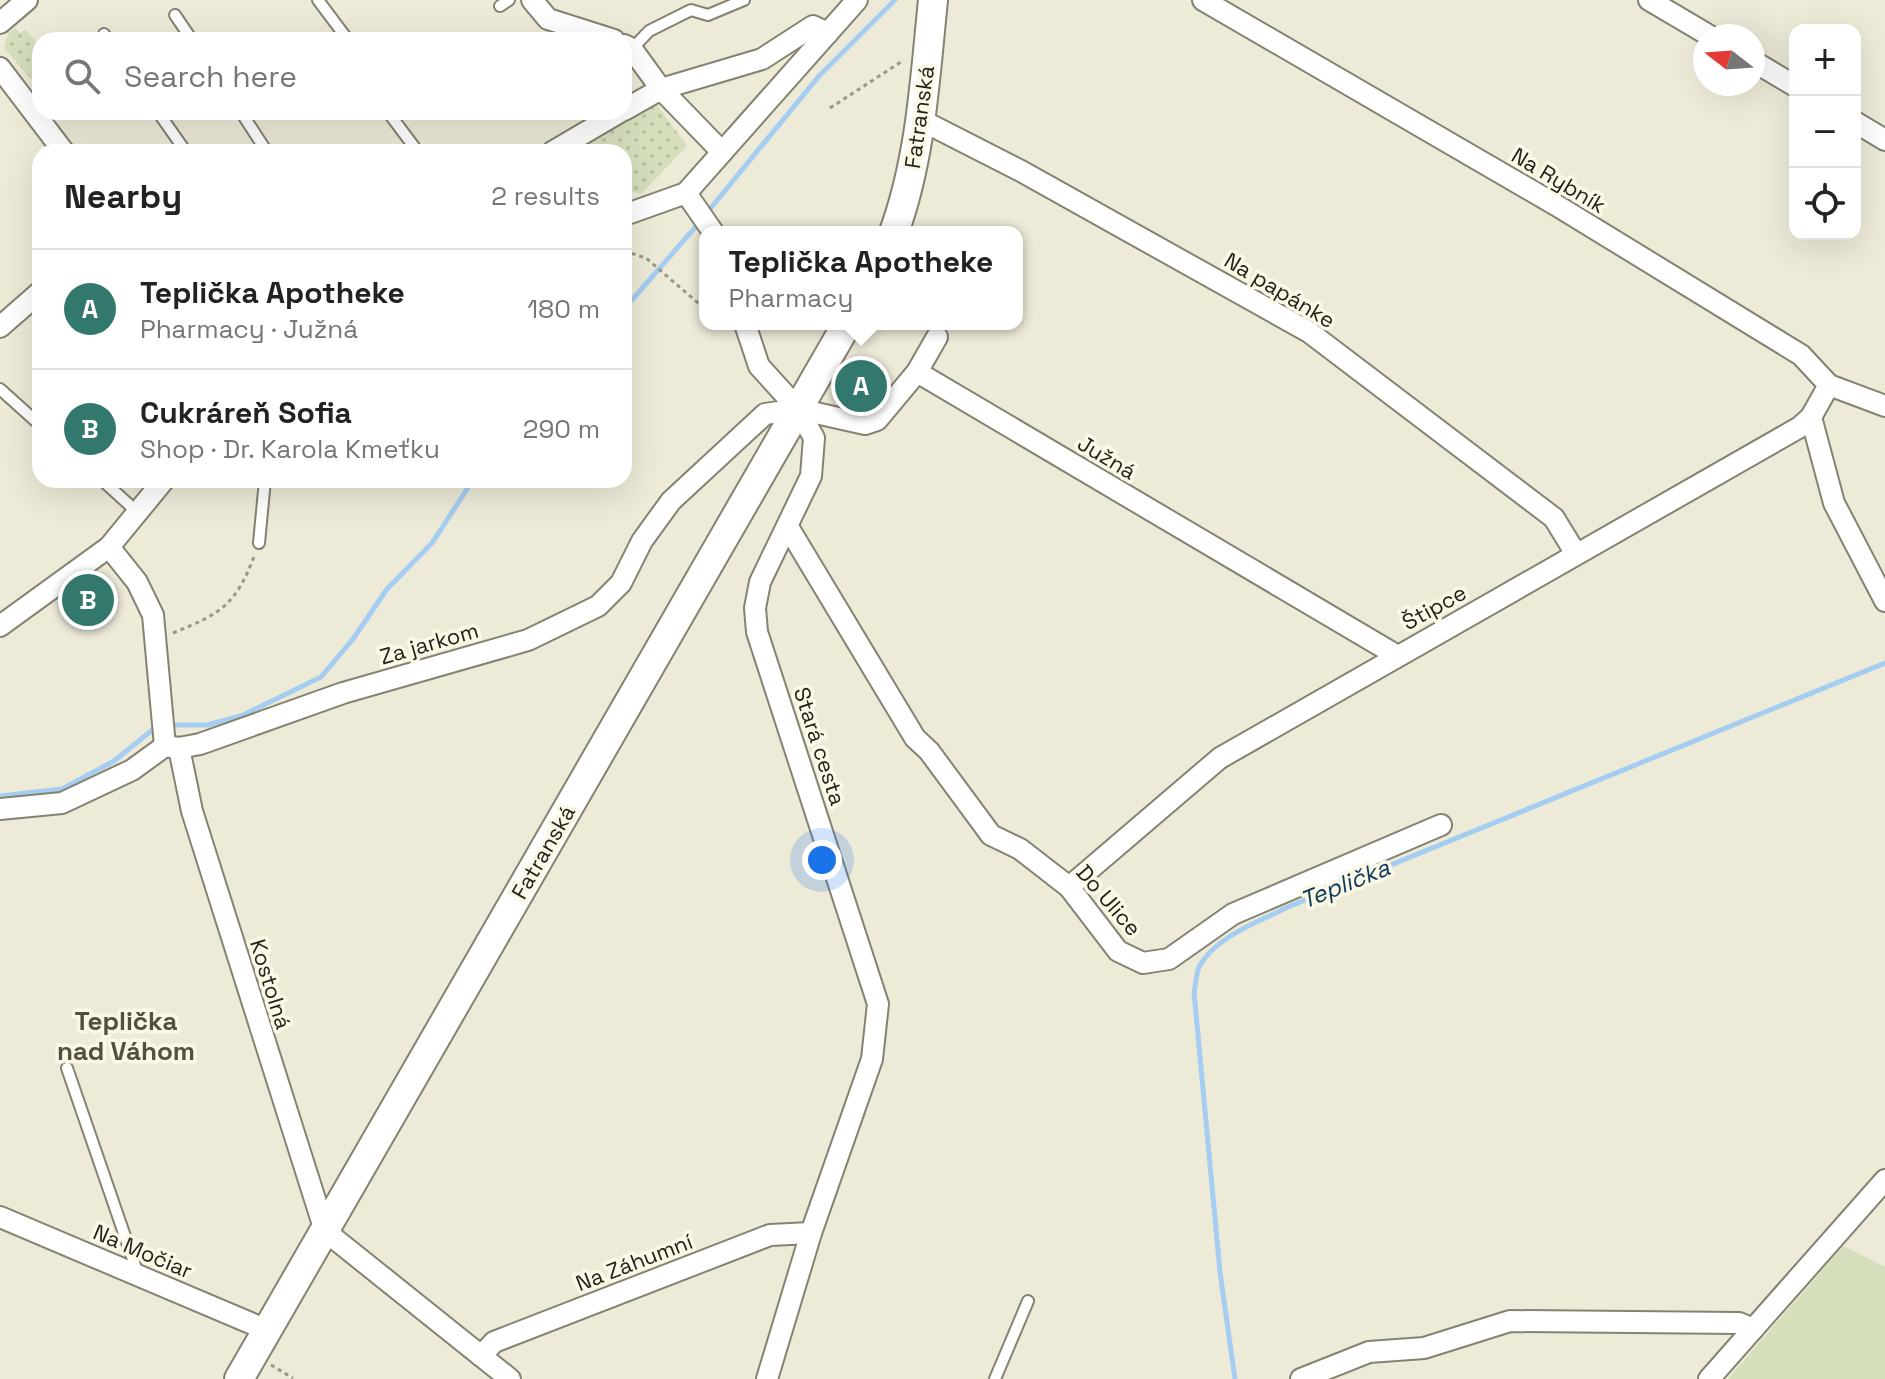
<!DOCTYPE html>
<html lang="en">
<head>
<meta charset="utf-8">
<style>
	:root { --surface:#fff; --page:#f2f2f2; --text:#222; --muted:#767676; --line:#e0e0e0; --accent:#32786d }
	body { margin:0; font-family:"Space Grotesk",sans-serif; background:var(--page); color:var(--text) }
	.controls { position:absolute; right:24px; top:24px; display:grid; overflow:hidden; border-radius:16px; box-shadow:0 8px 32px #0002 }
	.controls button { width:72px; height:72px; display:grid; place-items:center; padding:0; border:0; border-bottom:2px solid var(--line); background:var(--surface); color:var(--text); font:40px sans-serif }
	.compass { position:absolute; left:1693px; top:24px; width:72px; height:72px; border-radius:50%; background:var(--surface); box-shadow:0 8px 32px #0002; rotate:287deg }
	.you { position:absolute; left:822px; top:860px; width:28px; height:28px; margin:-20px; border:6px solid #fff; border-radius:50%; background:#1a73e8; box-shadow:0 0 0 12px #1a73e833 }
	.badge { display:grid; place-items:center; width:52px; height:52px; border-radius:50%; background:var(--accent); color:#fff; font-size:26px; font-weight:700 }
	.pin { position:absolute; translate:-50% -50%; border:4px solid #fff; box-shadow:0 2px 8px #0006 }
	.popup { position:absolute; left:699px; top:226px; width:324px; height:104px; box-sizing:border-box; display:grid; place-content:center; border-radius:16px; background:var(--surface); filter:drop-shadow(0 2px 6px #0005); font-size:26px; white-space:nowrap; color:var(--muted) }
	.popup b { font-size:30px; color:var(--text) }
	.popup::after { content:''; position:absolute; left:50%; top:100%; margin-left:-16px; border:16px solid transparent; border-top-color:var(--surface) }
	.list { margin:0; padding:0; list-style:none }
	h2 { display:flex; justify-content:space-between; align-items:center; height:104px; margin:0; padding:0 32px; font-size:34px }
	h2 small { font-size:26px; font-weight:400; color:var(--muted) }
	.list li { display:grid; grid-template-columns:52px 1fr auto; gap:24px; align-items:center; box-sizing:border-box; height:120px; padding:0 32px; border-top:2px solid var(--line) }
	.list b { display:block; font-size:30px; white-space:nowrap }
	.list p { margin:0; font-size:26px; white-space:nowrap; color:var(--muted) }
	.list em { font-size:26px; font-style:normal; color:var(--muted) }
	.icon { flex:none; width:44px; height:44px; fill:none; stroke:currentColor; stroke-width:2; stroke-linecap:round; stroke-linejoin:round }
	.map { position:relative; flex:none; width:1885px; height:1379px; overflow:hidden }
	.search { position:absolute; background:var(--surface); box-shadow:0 8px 32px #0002; left:32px; top:32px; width:600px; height:88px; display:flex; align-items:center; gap:20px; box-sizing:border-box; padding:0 28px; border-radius:24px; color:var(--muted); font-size:30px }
	.panel { position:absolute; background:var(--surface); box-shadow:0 8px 32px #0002; left:32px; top:144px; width:600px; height:344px; border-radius:24px }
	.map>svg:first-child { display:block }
	.grass { fill:#d6dfbc }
	.park { fill:url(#park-dots) }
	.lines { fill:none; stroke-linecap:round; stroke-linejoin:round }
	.stream { stroke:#a4cdf1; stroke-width:5 }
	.service-casing { stroke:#858271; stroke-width:14 }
	.minor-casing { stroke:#858271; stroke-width:24 }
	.secondary-casing { stroke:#858271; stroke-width:32 }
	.path { stroke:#999689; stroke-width:3; stroke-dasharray:4 4; stroke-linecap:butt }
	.service { stroke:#fff; stroke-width:10 }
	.minor { stroke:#fff; stroke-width:20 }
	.secondary { stroke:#fff; stroke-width:28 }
	.labels { text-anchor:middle; stroke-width:7; stroke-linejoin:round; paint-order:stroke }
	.street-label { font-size:22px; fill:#22211a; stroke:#fbf8e5 }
	.water-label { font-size:24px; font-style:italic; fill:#09395c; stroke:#fbf8e5 }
	.quarter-label { font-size:26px; font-weight:bold; fill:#535040; stroke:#fbf8e5 }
</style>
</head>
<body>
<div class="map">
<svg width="1885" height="1379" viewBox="0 0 1885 1379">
	<defs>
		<pattern id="park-dots" width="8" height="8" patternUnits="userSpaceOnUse" patternTransform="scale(2)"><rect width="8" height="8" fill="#d6dfbc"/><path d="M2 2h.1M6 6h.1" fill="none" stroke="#b7bfa1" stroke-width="1.8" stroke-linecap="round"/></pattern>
	</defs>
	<rect width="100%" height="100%" fill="#eeead8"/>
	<polygon class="grass" points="1843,1246 1885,1267 1885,1379 1728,1379"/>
	<g class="park">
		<polygon points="15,28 20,33 25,29 40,46 40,74 32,80 4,48 8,34"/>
		<polygon points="654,101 687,146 641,194 624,189 624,152 570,152"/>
	</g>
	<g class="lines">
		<g class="stream">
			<polyline points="705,215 819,76 895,0"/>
			<polyline points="624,309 699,223"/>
			<polyline points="166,725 207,725 241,716 321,677 353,639 387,589 432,543 473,480"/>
			<polyline points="0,796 62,789 114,761 156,727"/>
			<path d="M1235,1379L1220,1272L1194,992C1196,984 1196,974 1199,967C1214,937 1261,921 1288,907L1885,663"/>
		</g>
		<g class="service-casing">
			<g id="service">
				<polyline points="318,0 348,40"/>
				<polyline points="500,6 509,0"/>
				<polyline points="175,15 192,40"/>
				<polyline points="104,34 108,40"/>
				<polyline points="632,49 649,31 691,10 708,15 744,0"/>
				<polyline points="158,112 186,152"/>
				<polyline points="241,112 267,152"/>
				<polyline points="388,112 418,152"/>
				<polyline points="0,389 40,425"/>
				<polyline points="102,480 136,511"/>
				<polyline points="259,543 265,480"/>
				<polyline points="67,1068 138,1274"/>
				<polyline points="995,1379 1028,1301"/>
			</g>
		</g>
		<g class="minor-casing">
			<g id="minor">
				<polyline points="532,0 548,19 614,40"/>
				<polyline points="1203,0 1556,205 1801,355 1829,385 1885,406"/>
				<polyline points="1649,0 1710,36"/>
				<polyline points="0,23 27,0"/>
				<polyline points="624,45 632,49 661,89 722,152"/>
				<polyline points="1753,61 1795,86"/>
				<polyline points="0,68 64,152"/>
				<polyline points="624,110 661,89 762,59 813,26 828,33"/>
				<polyline points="921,120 1021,171 1309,332 1554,518 1576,554"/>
				<polyline points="1855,122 1885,140"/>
				<polyline points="552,152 620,112"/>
				<polyline points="686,193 713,232"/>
				<polyline points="624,212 630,213 686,193 857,0"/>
				<polyline points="745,324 759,366 798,409 814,438 811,476 760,582 755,608 757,632 878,1004 872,1059 811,1233 767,1379"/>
				<polyline points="0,327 40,292"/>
				<polyline points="917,372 937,337"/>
				<polyline points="1811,417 1834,503 1885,601"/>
				<polyline points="788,527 915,738 929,751 991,835 1020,849 1069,887 1118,951 1143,963 1169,959 1233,914 1441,825"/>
				<polyline points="109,547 137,582 153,615 165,746"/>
				<polyline points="0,626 109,547 164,480"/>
				<polyline points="179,748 192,811 325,1231 510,1379"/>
				<polyline points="0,809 62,803 132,770 165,746 179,748 200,744 343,693 528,640 598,606 621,583 642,541 671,501 765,414 798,409 865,424 877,420 917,372 1396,655"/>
				<polyline points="1069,887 1220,758 1800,427 1811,417 1829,385"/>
				<polyline points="0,1217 267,1330"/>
				<polyline points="481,1356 494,1342 770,1235 811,1233"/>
				<polyline points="1301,1379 1369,1352 1424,1348 1510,1321 1739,1323 1753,1329"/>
				<polyline points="1709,1379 1885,1180"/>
			</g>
		</g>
		<g class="secondary-casing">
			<g id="secondary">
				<path d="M894,232C921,158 925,78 933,0"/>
				<polyline points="239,1379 847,324"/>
			</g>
		</g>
		<g class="path">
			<polyline points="830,108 904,60"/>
			<polyline points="624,251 646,258 705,309"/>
			<path d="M173,633C222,613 236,605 255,554"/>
			<polyline points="271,1365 293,1378"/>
		</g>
		<use href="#service" class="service"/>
		<use href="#minor" class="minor"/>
		<use href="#secondary" class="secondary"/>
	</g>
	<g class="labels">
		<g class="street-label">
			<text transform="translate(919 117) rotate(-82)" y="8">Fatranská</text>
			<text transform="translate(1559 180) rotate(31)" y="8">Na Rybník</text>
			<text transform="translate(1280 290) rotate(31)" y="8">Na papánke</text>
			<text transform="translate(1107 457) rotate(31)" y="8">Južná</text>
			<text transform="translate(1434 607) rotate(-29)" y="8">Štipce</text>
			<text transform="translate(429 643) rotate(-16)" y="8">Za jarkom</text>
			<text transform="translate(820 746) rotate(72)" y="8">Stará cesta</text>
			<text transform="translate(543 852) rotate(-60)" y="8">Fatranská</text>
			<text transform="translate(1109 900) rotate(49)" y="8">Do Ulice</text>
			<text transform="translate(271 984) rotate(73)" y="8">Kostolná</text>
			<text transform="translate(143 1251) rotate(23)" y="8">Na Močiar</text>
			<text transform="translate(634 1262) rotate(-21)" y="8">Na Záhumní</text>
		</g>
		<g class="water-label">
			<text transform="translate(1345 884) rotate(-22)" y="8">Teplička</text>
		</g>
		<g class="quarter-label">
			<text x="126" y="1030">Teplička<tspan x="126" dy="30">nad Váhom</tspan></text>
		</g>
	</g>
</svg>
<div class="controls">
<button>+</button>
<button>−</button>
<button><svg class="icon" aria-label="locate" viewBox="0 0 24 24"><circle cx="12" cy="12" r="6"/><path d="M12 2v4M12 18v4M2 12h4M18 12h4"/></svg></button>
</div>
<svg class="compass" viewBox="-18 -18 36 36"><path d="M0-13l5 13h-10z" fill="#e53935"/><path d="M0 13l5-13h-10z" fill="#767676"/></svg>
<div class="you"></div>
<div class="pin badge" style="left:861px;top:386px">A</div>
<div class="popup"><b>Teplička Apotheke</b>Pharmacy</div>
<div class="pin badge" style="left:88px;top:600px">B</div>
<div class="search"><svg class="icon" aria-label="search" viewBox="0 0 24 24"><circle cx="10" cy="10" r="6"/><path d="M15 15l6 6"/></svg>Search here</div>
<section class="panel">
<h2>Nearby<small>2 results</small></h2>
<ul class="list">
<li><span class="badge">A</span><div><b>Teplička Apotheke</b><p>Pharmacy · Južná</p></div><em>180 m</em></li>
<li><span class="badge">B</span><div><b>Cukráreň Sofia</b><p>Shop · Dr. Karola Kmeťku</p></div><em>290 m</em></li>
</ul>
</section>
</div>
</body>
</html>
